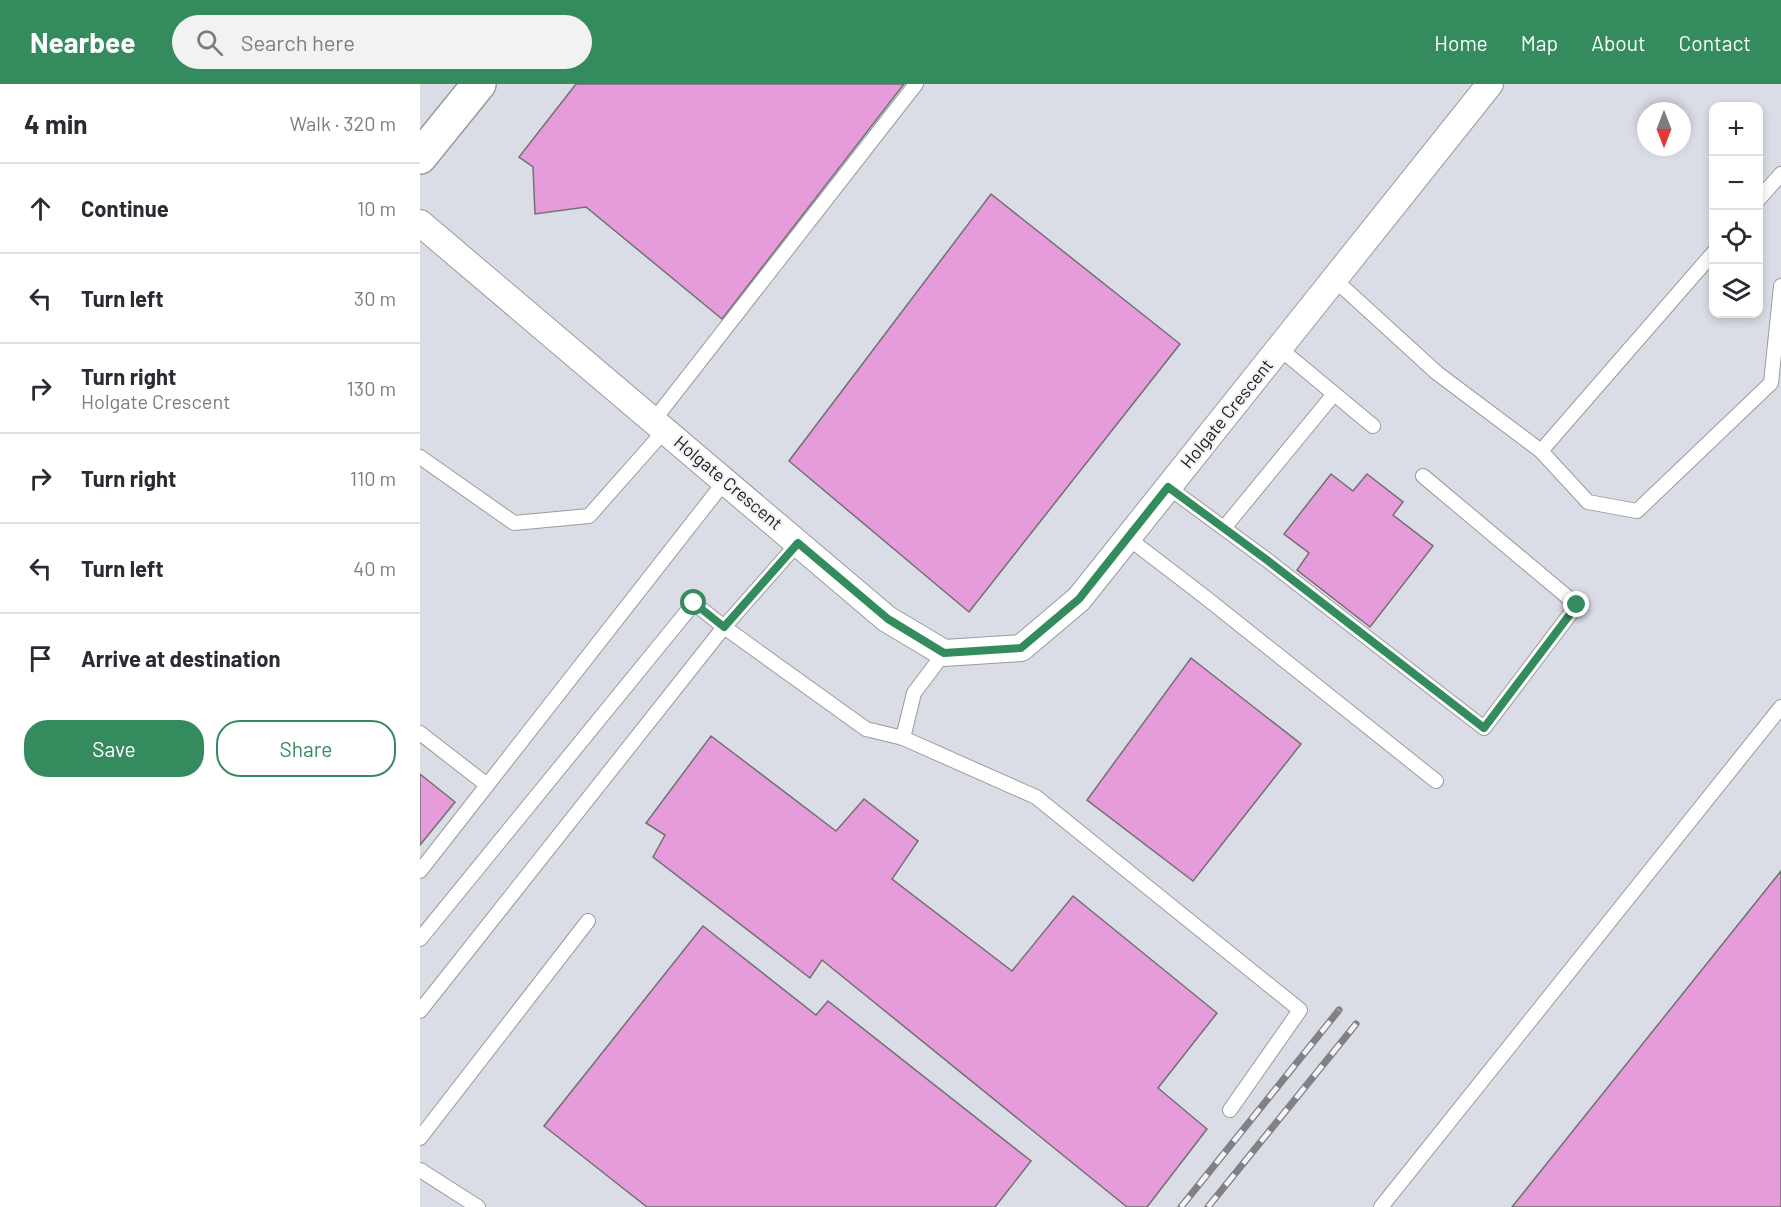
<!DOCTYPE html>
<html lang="en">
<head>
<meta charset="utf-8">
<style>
	:root { --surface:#fff; --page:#f2f2f3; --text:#2b2b33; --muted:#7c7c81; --line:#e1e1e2; --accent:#348b5e }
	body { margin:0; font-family:Barlow,sans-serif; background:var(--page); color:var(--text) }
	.controls { position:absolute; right:18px; top:18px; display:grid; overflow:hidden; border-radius:12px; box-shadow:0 3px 9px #0003 }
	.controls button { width:54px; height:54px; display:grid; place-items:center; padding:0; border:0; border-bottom:2px solid var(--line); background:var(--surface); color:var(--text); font:30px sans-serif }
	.compass { position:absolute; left:1217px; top:18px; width:54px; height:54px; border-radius:50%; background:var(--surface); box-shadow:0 3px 9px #0003; rotate:180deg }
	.stop { position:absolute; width:18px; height:18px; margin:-14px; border:4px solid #348b5e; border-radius:50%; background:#fff }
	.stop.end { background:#348b5e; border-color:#fff; box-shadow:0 2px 6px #0008 }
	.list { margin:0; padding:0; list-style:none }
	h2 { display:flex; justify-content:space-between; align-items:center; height:78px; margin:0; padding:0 24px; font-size:26px }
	h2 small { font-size:20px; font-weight:400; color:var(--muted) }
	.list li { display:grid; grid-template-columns:39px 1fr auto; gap:18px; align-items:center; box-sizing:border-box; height:90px; padding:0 24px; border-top:2px solid var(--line) }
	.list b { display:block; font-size:22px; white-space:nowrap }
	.list p { margin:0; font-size:20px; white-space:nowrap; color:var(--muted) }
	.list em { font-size:20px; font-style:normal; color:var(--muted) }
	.actions { display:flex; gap:12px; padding:18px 24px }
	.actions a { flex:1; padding:14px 0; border:2px solid var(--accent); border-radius:24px; text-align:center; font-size:21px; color:var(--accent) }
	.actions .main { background:var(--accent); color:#fff }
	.icon { flex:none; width:33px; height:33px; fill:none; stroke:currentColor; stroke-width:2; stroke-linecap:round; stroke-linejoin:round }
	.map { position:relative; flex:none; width:1361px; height:1123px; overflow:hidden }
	header { display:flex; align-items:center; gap:36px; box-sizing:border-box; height:84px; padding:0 30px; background:var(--accent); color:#fff }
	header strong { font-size:28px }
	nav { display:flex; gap:33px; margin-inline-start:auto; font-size:21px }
	.search { width:420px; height:54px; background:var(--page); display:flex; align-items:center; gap:15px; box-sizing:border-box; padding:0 21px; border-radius:33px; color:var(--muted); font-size:22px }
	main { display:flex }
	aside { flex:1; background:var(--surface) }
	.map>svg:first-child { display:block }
	.built { fill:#dadde6; fill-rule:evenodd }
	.building { fill:#e69cdb; stroke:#727071; stroke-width:1.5 }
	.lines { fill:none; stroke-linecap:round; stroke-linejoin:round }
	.lane-casing { stroke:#9a9b9d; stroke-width:16 }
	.street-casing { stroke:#9a9b9d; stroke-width:28 }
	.secondary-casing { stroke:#9a9b9d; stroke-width:36 }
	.lane { stroke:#fff; stroke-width:14 }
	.street { stroke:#fff; stroke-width:26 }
	.secondary { stroke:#fff; stroke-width:33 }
	.rail-casing { stroke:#818183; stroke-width:7 }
	.rail { stroke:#f4f4f7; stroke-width:4.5; stroke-dasharray:14; stroke-linecap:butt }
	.route { stroke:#348b5e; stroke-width:8 }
	.labels { text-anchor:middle; stroke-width:4.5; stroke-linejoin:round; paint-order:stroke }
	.street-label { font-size:18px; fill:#1c1c1d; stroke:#f4f4f7 }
</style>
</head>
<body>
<header>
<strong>Nearbee</strong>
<div class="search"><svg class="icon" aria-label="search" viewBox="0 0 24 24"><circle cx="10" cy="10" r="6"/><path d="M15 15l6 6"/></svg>Search here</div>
<nav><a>Home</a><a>Map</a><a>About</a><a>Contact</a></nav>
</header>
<main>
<aside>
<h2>4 min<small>Walk · 320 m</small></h2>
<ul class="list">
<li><svg class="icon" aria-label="ahead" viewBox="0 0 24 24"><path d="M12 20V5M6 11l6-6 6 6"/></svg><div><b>Continue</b></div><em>10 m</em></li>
<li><svg class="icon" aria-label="left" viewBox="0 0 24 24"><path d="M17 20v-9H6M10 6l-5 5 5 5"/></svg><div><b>Turn left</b></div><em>30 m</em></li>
<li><svg class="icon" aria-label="right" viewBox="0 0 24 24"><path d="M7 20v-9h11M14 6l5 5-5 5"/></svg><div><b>Turn right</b><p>Holgate Crescent</p></div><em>130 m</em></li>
<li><svg class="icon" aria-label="right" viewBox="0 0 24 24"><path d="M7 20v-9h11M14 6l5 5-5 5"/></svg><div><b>Turn right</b></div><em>110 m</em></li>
<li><svg class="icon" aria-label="left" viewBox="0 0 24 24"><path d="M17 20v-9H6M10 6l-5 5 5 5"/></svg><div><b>Turn left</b></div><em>40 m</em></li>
<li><svg class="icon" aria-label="arrive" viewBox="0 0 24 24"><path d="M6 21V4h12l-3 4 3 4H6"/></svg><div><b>Arrive at destination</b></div></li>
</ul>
<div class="actions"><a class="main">Save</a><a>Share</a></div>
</aside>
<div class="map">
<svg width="1361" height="1123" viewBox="0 0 1361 1123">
	<rect width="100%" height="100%" fill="#e6e7e9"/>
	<path class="built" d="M0,0H1361V1123H0ZM1294,22H1338V230H1294ZM1226,27H1262V63H1226Z"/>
	<g class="building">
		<polygon points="156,0 484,0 302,235 166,123 115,130 113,83 99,73"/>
		<polygon points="571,110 760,260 549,528 369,377"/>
		<polygon points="911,390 933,407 947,390 983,418 973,431 1013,462 950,543 877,486 889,469 864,450"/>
		<polygon points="771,574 881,660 773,797 667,716"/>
		<polygon points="291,652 416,747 444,715 498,757 472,795 592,887 653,812 797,929 738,1004 787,1045 727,1123 707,1123 402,876 390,894 233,773 245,751 226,739"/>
		<polygon points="0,690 35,718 0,761"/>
		<polygon points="1361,787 1361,1123 1092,1123"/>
		<polygon points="283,842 396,931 408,917 611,1077 575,1123 227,1123 124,1042"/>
	</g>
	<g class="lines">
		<g class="lane-casing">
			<g id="lane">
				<polyline points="1338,116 1361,90"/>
				<polyline points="914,195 1017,289 1121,367 1168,418 1217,427 1351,299 1361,202"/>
				<polyline points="859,264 953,342"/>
				<polyline points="234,336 496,0"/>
				<polyline points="1121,367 1294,168"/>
				<polyline points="0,373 94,439 169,432 245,346"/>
				<polyline points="748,403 847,476 1064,644 1157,521 1003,392"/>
				<polyline points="804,444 914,310"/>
				<polyline points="708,454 785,513 1016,697"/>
				<polyline points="0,649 67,701"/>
				<polyline points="483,654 494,609 524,569"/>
				<polyline points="0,787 305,397"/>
				<polyline points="0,855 274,519 304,543 378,459"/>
				<polyline points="0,927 304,543 446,645 483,654 616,713 880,926 810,1026"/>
				<polyline points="0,1054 168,837"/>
				<polyline points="0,1086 58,1123"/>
				<polyline points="961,1123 1361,623"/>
			</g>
		</g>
		<g class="street-casing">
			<polyline id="street" points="0,139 467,535 524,569 601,564 659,515 1070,0"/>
		</g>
		<g class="secondary-casing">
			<polyline id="secondary" points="0,73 59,0"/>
		</g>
		<use href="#lane" class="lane"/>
		<use href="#street" class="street"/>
		<use href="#secondary" class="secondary"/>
		<g class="rail-casing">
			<g id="rail">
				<polyline points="761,1123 919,926"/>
				<polyline points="788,1123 936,940"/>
			</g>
		</g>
		<use href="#rail" class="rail"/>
	</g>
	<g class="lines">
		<polyline class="route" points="274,519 304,543 378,459 468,535 524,569 601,564 659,515 748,403 847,476 1064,644 1157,521"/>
	</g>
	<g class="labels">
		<g class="street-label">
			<text transform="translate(807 330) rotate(-51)" y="6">Holgate Crescent</text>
			<text transform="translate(308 399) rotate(40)" y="6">Holgate Crescent</text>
		</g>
	</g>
</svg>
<div class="controls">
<button>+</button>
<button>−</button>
<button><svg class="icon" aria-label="locate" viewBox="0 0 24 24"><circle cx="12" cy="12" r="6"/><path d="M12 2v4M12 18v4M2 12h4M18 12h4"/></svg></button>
<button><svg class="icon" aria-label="layers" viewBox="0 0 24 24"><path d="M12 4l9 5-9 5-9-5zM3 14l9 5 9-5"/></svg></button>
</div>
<svg class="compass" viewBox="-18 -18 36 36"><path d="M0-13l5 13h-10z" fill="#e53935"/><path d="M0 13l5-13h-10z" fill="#7c7c81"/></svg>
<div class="stop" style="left:274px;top:519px"></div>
<div class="stop end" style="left:1157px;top:521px"></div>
</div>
</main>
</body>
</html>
